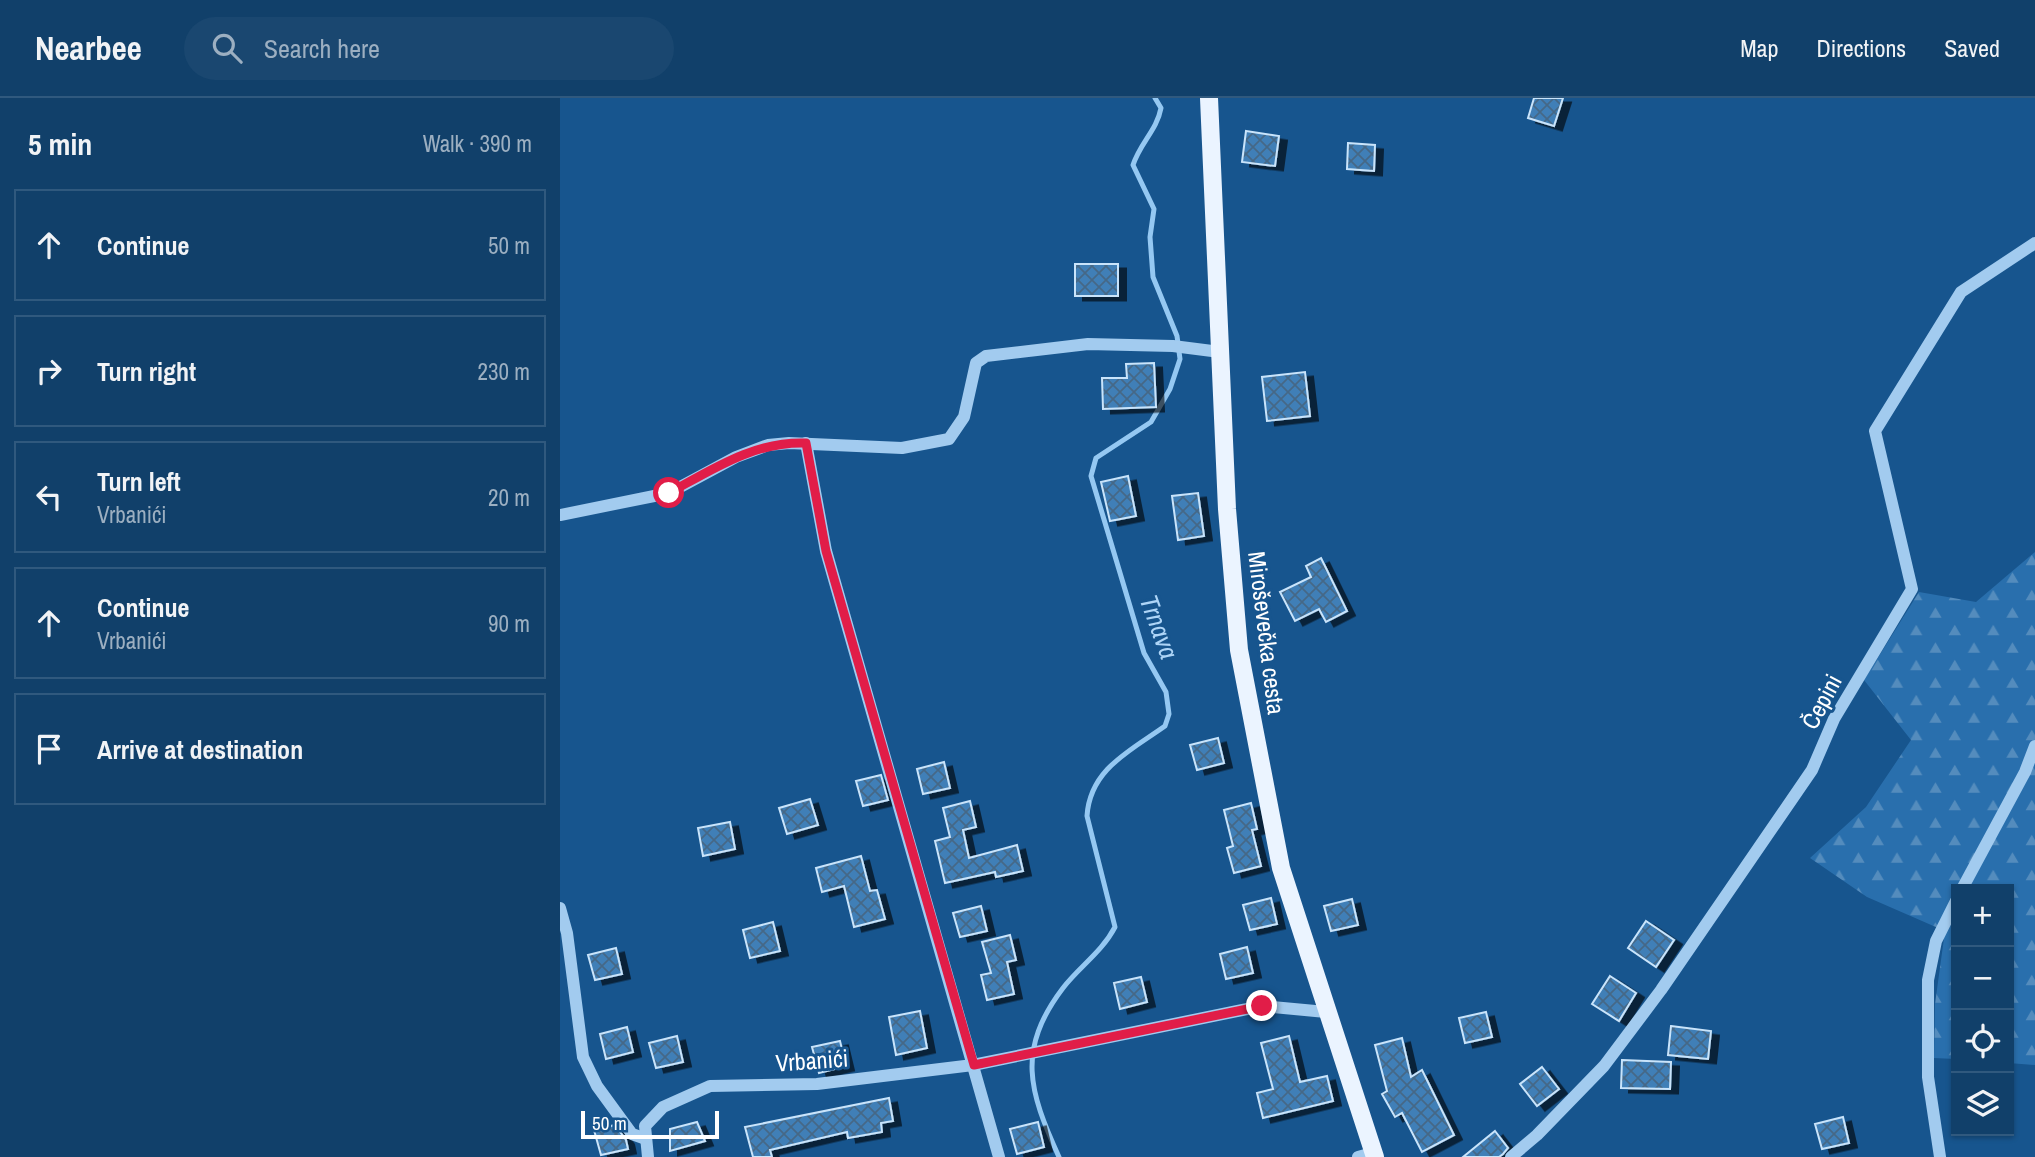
<!DOCTYPE html>
<html lang="en">
<head>
<meta charset="utf-8">
<style>
	:root { --surface:#11406a; --page:#1a4770; --text:#f1f3f6; --muted:#9cafc1; --line:#30597e }
	body { margin:0; font-family:"Archivo Narrow",sans-serif; background:var(--page); color:var(--text) }
	.controls { position:absolute; right:21px; bottom:21px; display:grid; overflow:hidden; border-radius:0px; box-shadow:0 2px 5px #0004 }
	.controls button { width:63px; height:63px; display:grid; place-items:center; padding:0; border:0; border-bottom:2px solid var(--line); background:var(--surface); color:var(--text); font:35px sans-serif }
	.scale { position:absolute; left:21px; bottom:18px; width:138px; box-sizing:border-box; padding-left:7px; border:4px solid #fff; border-top:0; font-size:19px; line-height:24px; white-space:nowrap; color:#fff; -webkit-text-stroke:5px #17558e; paint-order:stroke }
	.stop { position:absolute; width:21px; height:21px; margin:-16px; border:5px solid #e11d48; border-radius:50%; background:#fff }
	.stop.end { background:#e11d48; border-color:#fff; box-shadow:0 2px 7px #0008 }
	.list { margin:0; padding:0; list-style:none }
	h2 { display:flex; justify-content:space-between; align-items:center; height:91px; margin:0; padding:0 28px; font-size:30px }
	h2 small { font-size:23px; font-weight:400; color:var(--muted) }
	.list li { display:grid; grid-template-columns:46px 1fr auto; gap:21px; align-items:center; box-sizing:border-box; height:112px; margin:0 14px 14px; padding:0 14px; border:2px solid var(--line); border-radius:0px }
	.list b { display:block; font-size:26px; white-space:nowrap }
	.list p { margin:0; font-size:23px; white-space:nowrap; color:var(--muted) }
	.list em { font-size:23px; font-style:normal; color:var(--muted) }
	.icon { flex:none; width:38px; height:38px; fill:none; stroke:currentColor; stroke-width:2; stroke-linecap:round; stroke-linejoin:round }
	.map { position:relative; flex:none; width:1475px; height:1059px; overflow:hidden }
	header { display:flex; align-items:center; gap:42px; box-sizing:border-box; height:98px; padding:0 35px; background:var(--surface); border-bottom:2px solid var(--line) }
	header strong { font-size:33px }
	nav { display:flex; gap:38px; margin-inline-start:auto; font-size:24px }
	.search { width:490px; height:63px; background:var(--page); display:flex; align-items:center; gap:18px; box-sizing:border-box; padding:0 24px; border-radius:38px; color:var(--muted); font-size:26px }
	main { display:flex }
	aside { flex:1; background:var(--surface) }
	.map>svg:first-child { display:block }
	.forest { fill:url(#forest-firs) }
	.lines { fill:none; stroke-linecap:round; stroke-linejoin:round }
	.stream { stroke:#95c8f2; stroke-width:5 }
	.building { fill:url(#building-cross-hatch); stroke:#c9e4fb; stroke-width:2; filter:url(#shadow) }
	.minor { stroke:#a2cbef; stroke-width:12 }
	.major { stroke:#ebf4ff; stroke-width:18 }
	.route { stroke:#e11d48; stroke-width:9 }
	.labels { text-anchor:middle; stroke-width:6; stroke-linejoin:round; paint-order:stroke }
	.street-label { font-size:24px; fill:#fff; stroke:#17558e }
	.water-label { font-size:26px; font-style:italic; fill:#aed5f7; stroke:#17558e }
</style>
</head>
<body>
<header>
<strong>Nearbee</strong>
<div class="search"><svg class="icon" aria-label="search" viewBox="0 0 24 24"><circle cx="10" cy="10" r="6"/><path d="M15 15l6 6"/></svg>Search here</div>
<nav><a>Map</a><a>Directions</a><a>Saved</a></nav>
</header>
<main>
<aside>
<h2>5 min<small>Walk · 390 m</small></h2>
<ul class="list">
<li><svg class="icon" aria-label="ahead" viewBox="0 0 24 24"><path d="M12 20V5M6 11l6-6 6 6"/></svg><div><b>Continue</b></div><em>50 m</em></li>
<li><svg class="icon" aria-label="right" viewBox="0 0 24 24"><path d="M7 20v-9h11M14 6l5 5-5 5"/></svg><div><b>Turn right</b></div><em>230 m</em></li>
<li><svg class="icon" aria-label="left" viewBox="0 0 24 24"><path d="M17 20v-9H6M10 6l-5 5 5 5"/></svg><div><b>Turn left</b><p>Vrbanići</p></div><em>20 m</em></li>
<li><svg class="icon" aria-label="ahead" viewBox="0 0 24 24"><path d="M12 20V5M6 11l6-6 6 6"/></svg><div><b>Continue</b><p>Vrbanići</p></div><em>90 m</em></li>
<li><svg class="icon" aria-label="arrive" viewBox="0 0 24 24"><path d="M6 21V4h12l-3 4 3 4H6"/></svg><div><b>Arrive at destination</b></div></li>
</ul>
</aside>
<div class="map">
<svg width="1475" height="1059" viewBox="0 0 1475 1059">
	<defs>
		<pattern id="forest-firs" width="22" height="20" patternUnits="userSpaceOnUse" patternTransform="scale(1.75)"><rect width="22" height="20" fill="#296fad"/><path d="M5 1l3.5 6h-7zM16 11l3.5 6h-7z" fill="#548cbd"/></pattern>
		<pattern id="building-cross-hatch" width="8" height="8" patternUnits="userSpaceOnUse" patternTransform="scale(1.75)"><rect width="8" height="8" fill="#3f7fb7"/><path d="M0 0l8 8M0 8l8-8" fill="none" stroke="#456887"/></pattern>
		<filter id="shadow"><feDropShadow dx="8" dy="4.5" stdDeviation="0" flood-color="#0009"/></filter>
	</defs>
	<rect width="100%" height="100%" fill="#17558e"/>
	<polygon class="forest" points="1475,454 1475,967 1449,965 1449,791 1396,791 1396,961 1374,960 1375,906 1385,833 1307,799 1250,760 1306,709 1351,642 1304,582 1359,494 1416,504"/>
	<g class="lines">
		<path class="stream" d="M499,1059C469,993 456,952 503,890C519,869 542,854 555,829L527,718C530,671 570,653 605,628L609,616L606,594L584,555L531,378L536,360L591,324L610,291L620,261L617,238L593,179L590,139L594,111L573,67C580,45 597,32 601,10L595,0"/>
	</g>
	<g class="building">
		<polygon points="974,0 1003,0 994,28 968,20"/>
		<polygon points="686,33 719,38 715,68 682,64"/>
		<polygon points="788,45 815,47 814,73 787,71"/>
		<rect x="515" y="166" width="43" height="32"/>
		<polygon points="594,265 596,309 543,311 542,280 567,280 566,266"/>
		<polygon points="745,274 750,318 707,323 702,279"/>
		<polygon points="568,378 576,418 550,423 541,384"/>
		<polygon points="638,395 644,438 618,442 612,398"/>
		<polygon points="761,460 787,513 766,524 759,511 735,523 720,494 751,479 746,468"/>
		<polygon points="658,640 664,665 637,672 630,647"/>
		<polygon points="384,664 390,690 363,696 357,671"/>
		<polygon points="321,677 328,702 303,708 296,683"/>
		<polygon points="250,701 258,727 227,736 219,710"/>
		<polygon points="410,703 416,729 403,732 409,760 457,747 463,773 436,779 435,774 385,785 375,743 390,739 383,710"/>
		<polygon points="691,705 697,731 692,732 701,768 674,775 667,750 673,748 664,712"/>
		<polygon points="170,724 175,751 143,758 138,730"/>
		<polygon points="301,758 310,793 317,792 325,821 294,829 284,788 262,794 256,770"/>
		<polygon points="711,800 717,826 690,832 683,807"/>
		<polygon points="792,801 798,827 771,833 764,808"/>
		<polygon points="421,808 427,833 400,839 393,815"/>
		<polygon points="1086,823 1114,842 1096,869 1068,850"/>
		<polygon points="213,824 220,853 190,860 183,832"/>
		<polygon points="450,837 456,862 447,864 454,896 427,902 421,877 431,875 422,844"/>
		<polygon points="687,849 693,875 666,881 660,856"/>
		<polygon points="56,850 62,876 35,882 28,857"/>
		<polygon points="1050,878 1076,895 1059,923 1032,906"/>
		<polygon points="581,879 587,904 560,911 554,885"/>
		<polygon points="360,913 367,950 336,957 329,919"/>
		<polygon points="926,914 932,939 905,945 899,920"/>
		<polygon points="1111,928 1151,933 1148,961 1108,957"/>
		<polygon points="67,929 73,954 46,961 40,936"/>
		<polygon points="117,938 123,964 96,970 89,945"/>
		<polygon points="729,938 740,984 767,978 773,1003 703,1020 697,995 713,991 701,945"/>
		<polygon points="842,940 851,979 862,972 894,1037 862,1054 842,1015 835,1019 822,996 827,993 815,947"/>
		<polygon points="280,943 286,968 259,975 252,949"/>
		<polygon points="1062,962 1111,964 1110,991 1061,990"/>
		<polygon points="982,969 999,991 977,1008 960,986"/>
		<polygon points="329,1000 333,1023 321,1025 322,1034 288,1040 287,1034 210,1052 212,1059 193,1059 185,1029"/>
		<polygon points="1283,1019 1289,1045 1262,1051 1255,1026"/>
		<polygon points="137,1024 145,1043 110,1053 110,1031"/>
		<polygon points="478,1024 484,1049 457,1056 450,1031"/>
		<polygon points="55,1027 66,1042 68,1051 41,1057 34,1032"/>
		<polygon points="935,1033 948,1050 943,1056 939,1059 903,1059"/>
	</g>
	<g class="lines">
		<g class="minor">
			<polyline points="246,345 266,453 439,1059"/>
			<polyline points="0,417 109,395 176,359 208,347 229,345 342,350 389,341 404,319 416,265 426,258 528,246 613,248 660,254"/>
			<polyline points="1402,791 1465,674 1475,648"/>
			<polyline points="0,810 7,835 23,959 37,988 72,1036 86,1041"/>
			<polyline points="88,1059 85,1028 103,1009 150,988 257,986 413,967 702,908 766,914"/>
			<polyline points="798,1059 812,1055"/>
			<polyline points="951,1059 977,1037 1044,968 1101,892 1252,672 1274,621 1352,491 1315,333 1401,194 1475,145"/>
			<polyline points="1380,1059 1368,979 1368,882 1376,843 1396,803"/>
		</g>
		<polyline class="major" points="649,0 667,411 679,552 721,770 815,1059"/>
	</g>
	<g class="lines">
		<path class="route" d="M109,395C153,371 195,343 246,345L266,453L414,967L702,908"/>
	</g>
	<g class="labels">
		<g class="street-label">
			<text transform="translate(706 535) rotate(83)" y="8">Miroševečka cesta</text>
			<text transform="translate(1262 604) rotate(-62)" y="8">Čepini</text>
			<text transform="translate(252 963) rotate(-4)" y="8">Vrbanići</text>
		</g>
		<g class="water-label">
			<text transform="translate(599 529) rotate(70)" y="9">Trnava</text>
		</g>
	</g>
</svg>
<div class="controls">
<button>+</button>
<button>−</button>
<button><svg class="icon" aria-label="locate" viewBox="0 0 24 24"><circle cx="12" cy="12" r="6"/><path d="M12 2v4M12 18v4M2 12h4M18 12h4"/></svg></button>
<button><svg class="icon" aria-label="layers" viewBox="0 0 24 24"><path d="M12 4l9 5-9 5-9-5zM3 14l9 5 9-5"/></svg></button>
</div>
<div class="scale">50 m</div>
<div class="stop" style="left:109px;top:395px"></div>
<div class="stop end" style="left:702px;top:908px"></div>
</div>
</main>
</body>
</html>
